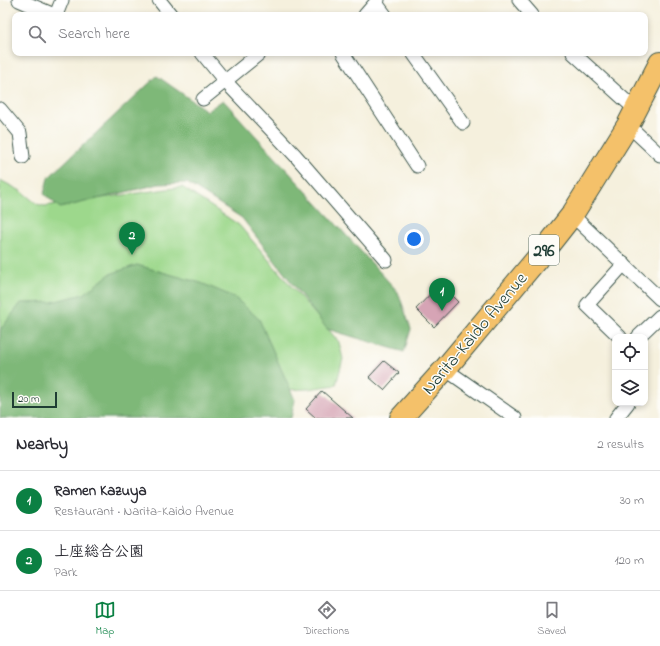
<!DOCTYPE html>
<html lang="en">
<head>
<meta charset="utf-8">
<style>
	:root { --surface:#fff; --page:#f2f2f3; --text:#2b2b33; --muted:#7c7c81; --line:#e1e1e2; --accent:#0b8043 }
	body { margin:0; font-family:"Indie Flower","Klee One",sans-serif; background:var(--page); color:var(--text) }
	.controls { position:absolute; right:12px; bottom:12px; display:grid; overflow:hidden; border-radius:8px; box-shadow:0 2px 6px #0003 }
	.controls button { width:36px; height:36px; display:grid; place-items:center; padding:0; border:0; border-bottom:1px solid var(--line); background:var(--surface); color:var(--text); font:20px sans-serif }
	.scale { position:absolute; left:12px; bottom:10px; width:45px; box-sizing:border-box; padding-left:4px; border:2px solid #1f3d34; border-top:0; font-size:11px; line-height:14px; white-space:nowrap; color:#1f3d34; -webkit-text-stroke:3px #fdfcf7; paint-order:stroke }
	.you { position:absolute; left:414px; top:239px; width:14px; height:14px; margin:-10px; border:3px solid #fff; border-radius:50%; background:#1a73e8; box-shadow:0 0 0 6px #1a73e833 }
	.badge { display:grid; place-items:center; width:26px; height:26px; border-radius:50%; background:var(--accent); color:#fff; font-size:13px; font-weight:700 }
	.pin { position:absolute; translate:-50% -33px; filter:drop-shadow(0 1px 2px #0008) }
	.pin::after { content:''; position:absolute; top:21px; width:14px; height:12px; background:inherit; clip-path:polygon(0 0,100% 0,50% 100%) }
	.list { margin:0; padding:0; list-style:none }
	h2 { display:flex; justify-content:space-between; align-items:center; height:52px; margin:0; padding:0 16px; font-size:17px }
	h2 small { font-size:13px; font-weight:400; color:var(--muted) }
	.list li { display:grid; grid-template-columns:26px 1fr auto; gap:12px; align-items:center; box-sizing:border-box; height:60px; padding:0 16px; border-top:1px solid var(--line) }
	.list b { display:block; font-size:15px; white-space:nowrap }
	.list p { margin:0; font-size:13px; white-space:nowrap; color:var(--muted) }
	.list em { font-size:13px; font-style:normal; color:var(--muted) }
	.icon { flex:none; width:22px; height:22px; fill:none; stroke:currentColor; stroke-width:2; stroke-linecap:round; stroke-linejoin:round }
	.map { position:relative; flex:none; width:660px; height:418px; overflow:hidden }
	.search { position:absolute; background:var(--surface); box-shadow:0 2px 6px #0003; left:12px; right:12px; top:12px; height:44px; display:flex; align-items:center; gap:10px; box-sizing:border-box; padding:0 14px; border-radius:8px; color:var(--muted); font-size:15px }
	.sheet { height:172px; background:var(--surface) }
	nav { display:flex; justify-content:space-around; align-items:center; box-sizing:border-box; height:56px; border-top:1px solid var(--line); background:var(--surface); font-size:11px; color:var(--muted) }
	nav a { display:grid; justify-items:center; gap:2px }
	nav .on { color:var(--accent) }
	.map>svg:first-child { display:block }
	.green { fill:#9dd88c; stroke:#5e8a60 }
	.forest { fill:#7eb878; stroke:#4e7a56 }
	.building { fill:#d6a4b5 }
	.lines { fill:none; stroke-linecap:round; stroke-linejoin:round }
	.minor-casing { stroke:#3f584d; stroke-width:15 }
	.trunk-casing { stroke:#3f584d; stroke-width:24 }
	.minor { stroke:#fff; stroke-width:13 }
	.trunk { stroke:#f4c16a; stroke-width:22 }
	.labels { text-anchor:middle; stroke-width:3; stroke-linejoin:round; paint-order:stroke }
	.shield { fill:#fdfcf7; stroke:#62766e; stroke-width:1 }
	.shield-label { font-size:17px; font-weight:bold; fill:#1f3d34 }
	.street-label { font-size:18px; fill:#1f3d34; stroke:#fdfcf7 }
</style>
</head>
<body>
<div class="map">
<svg width="660" height="418" viewBox="0 0 660 418">
	<rect width="100%" height="100%" fill="#fdfcf7"/>
	<filter id="ink" filterUnits="userSpaceOnUse"><feTurbulence type="fractalNoise" baseFrequency=".025" numOctaves="2"/><feDisplacementMap in="SourceGraphic" scale="8" xChannelSelector="R" yChannelSelector="G"/><feConvolveMatrix kernelMatrix="1 2 1 2 8 2 1 2 1" color-interpolation-filters="sRGB"/></filter>
	<filter id="wash" filterUnits="userSpaceOnUse"><feTurbulence type="fractalNoise" baseFrequency=".012" numOctaves="4" result="noise"/><feDisplacementMap in="SourceGraphic" scale="16" xChannelSelector="R" yChannelSelector="G"/><feGaussianBlur stdDeviation="0.9" result="paint"/><feColorMatrix in="noise" values="0 0 0 0 0 0 0 0 0 0 0 0 0 0 0 0 0 1.4 0 .05"/><feComposite in="paint" operator="in"/></filter>
	<g filter="url(#wash)">
		<rect width="100%" height="100%" fill="#f5f0dd"/>
		<polygon class="green" points="0,180 21,191 37,204 44,206 182,187 239,225 339,342 343,359 336,385 308,389 276,390 0,352"/>
		<g class="forest">
			<polygon points="157,76 207,111 223,100 398,292 411,329 404,352 327,329 242,218 187,183 159,184 60,208 44,194 48,178"/>
			<polygon points="137,265 201,283 234,297 259,319 295,400 291,418 0,418 0,330 21,303 52,302 84,294 110,274"/>
		</g>
		<g id="blocks">
			<g class="building">
				<polygon points="440,284 458,302 434,327 416,309"/>
				<polygon points="384,361 399,373 384,390 369,377"/>
				<polygon points="322,391 353,418 316,418 306,409"/>
			</g>
		</g>
	</g>
	<g filter="url(#ink)">
		<use href="#blocks" fill-opacity="0" stroke="#3f584d" stroke-width="1"/>
		<g class="lines">
			<g class="minor-casing">
				<g id="minor">
					<polyline points="19,0 54,15"/>
					<polyline points="159,0 171,15"/>
					<polyline points="519,0 532,15"/>
					<polyline points="376,3 385,15"/>
					<polyline points="56,15 62,0"/>
					<polyline points="365,15 378,0"/>
					<polyline points="202,53 225,81 295,155 386,260"/>
					<polyline points="343,53 417,166"/>
					<polyline points="413,53 463,123"/>
					<polyline points="573,53 636,110"/>
					<polyline points="203,99 260,53"/>
					<polyline points="0,109 20,133 23,157"/>
					<polyline points="628,125 660,155"/>
					<polyline points="572,215 660,299"/>
					<polyline points="620,337 587,305 624,264"/>
					<polyline points="638,337 660,316"/>
					<polyline points="445,369 515,418"/>
					<polyline points="616,418 628,403"/>
				</g>
			</g>
			<g class="trunk-casing">
				<polyline id="trunk" points="401,418 445,369 546,248 572,215 628,125 660,63"/>
			</g>
			<use href="#minor" class="minor"/>
			<use href="#trunk" class="trunk"/>
		</g>
	</g>
	<g class="labels">
		<rect class="shield" x="529" y="235" width="30" height="30" rx="3"/>
		<g class="shield-label">
			<text x="544" y="256">296</text>
		</g>
		<g class="street-label">
			<text transform="translate(474 333) rotate(-50)" y="6">Narita-Kaido Avenue</text>
		</g>
	</g>
</svg>
<div class="controls">
<button><svg class="icon" aria-label="locate" viewBox="0 0 24 24"><circle cx="12" cy="12" r="6"/><path d="M12 2v4M12 18v4M2 12h4M18 12h4"/></svg></button>
<button><svg class="icon" aria-label="layers" viewBox="0 0 24 24"><path d="M12 4l9 5-9 5-9-5zM3 14l9 5 9-5"/></svg></button>
</div>
<div class="scale">20 m</div>
<div class="you"></div>
<div class="pin badge" style="left:442px;top:311px">1</div>
<div class="pin badge" style="left:132px;top:255px">2</div>
<div class="search"><svg class="icon" aria-label="search" viewBox="0 0 24 24"><circle cx="10" cy="10" r="6"/><path d="M15 15l6 6"/></svg>Search here</div>
</div>
<section class="sheet">
<h2>Nearby<small>2 results</small></h2>
<ul class="list">
<li><span class="badge">1</span><div><b>Ramen Kazuya</b><p>Restaurant · Narita-Kaido Avenue</p></div><em>30 m</em></li>
<li><span class="badge">2</span><div><b>上座総合公園</b><p>Park</p></div><em>120 m</em></li>
</ul>
</section>
<nav>
<a class="on"><svg class="icon" aria-label="map" viewBox="0 0 24 24"><path d="M3 6l6-2 6 2 6-2v14l-6 2-6-2-6 2zM9 4v14M15 6v14"/></svg>Map</a>
<a><svg class="icon" aria-label="directions" viewBox="0 0 24 24"><path d="M12 3l9 9-9 9-9-9zM9 14v-3h6M13 9l2 2-2 2"/></svg>Directions</a>
<a><svg class="icon" aria-label="saved" viewBox="0 0 24 24"><path d="M7 4h10v16l-5-4-5 4z"/></svg>Saved</a>
</nav>
</body>
</html>
